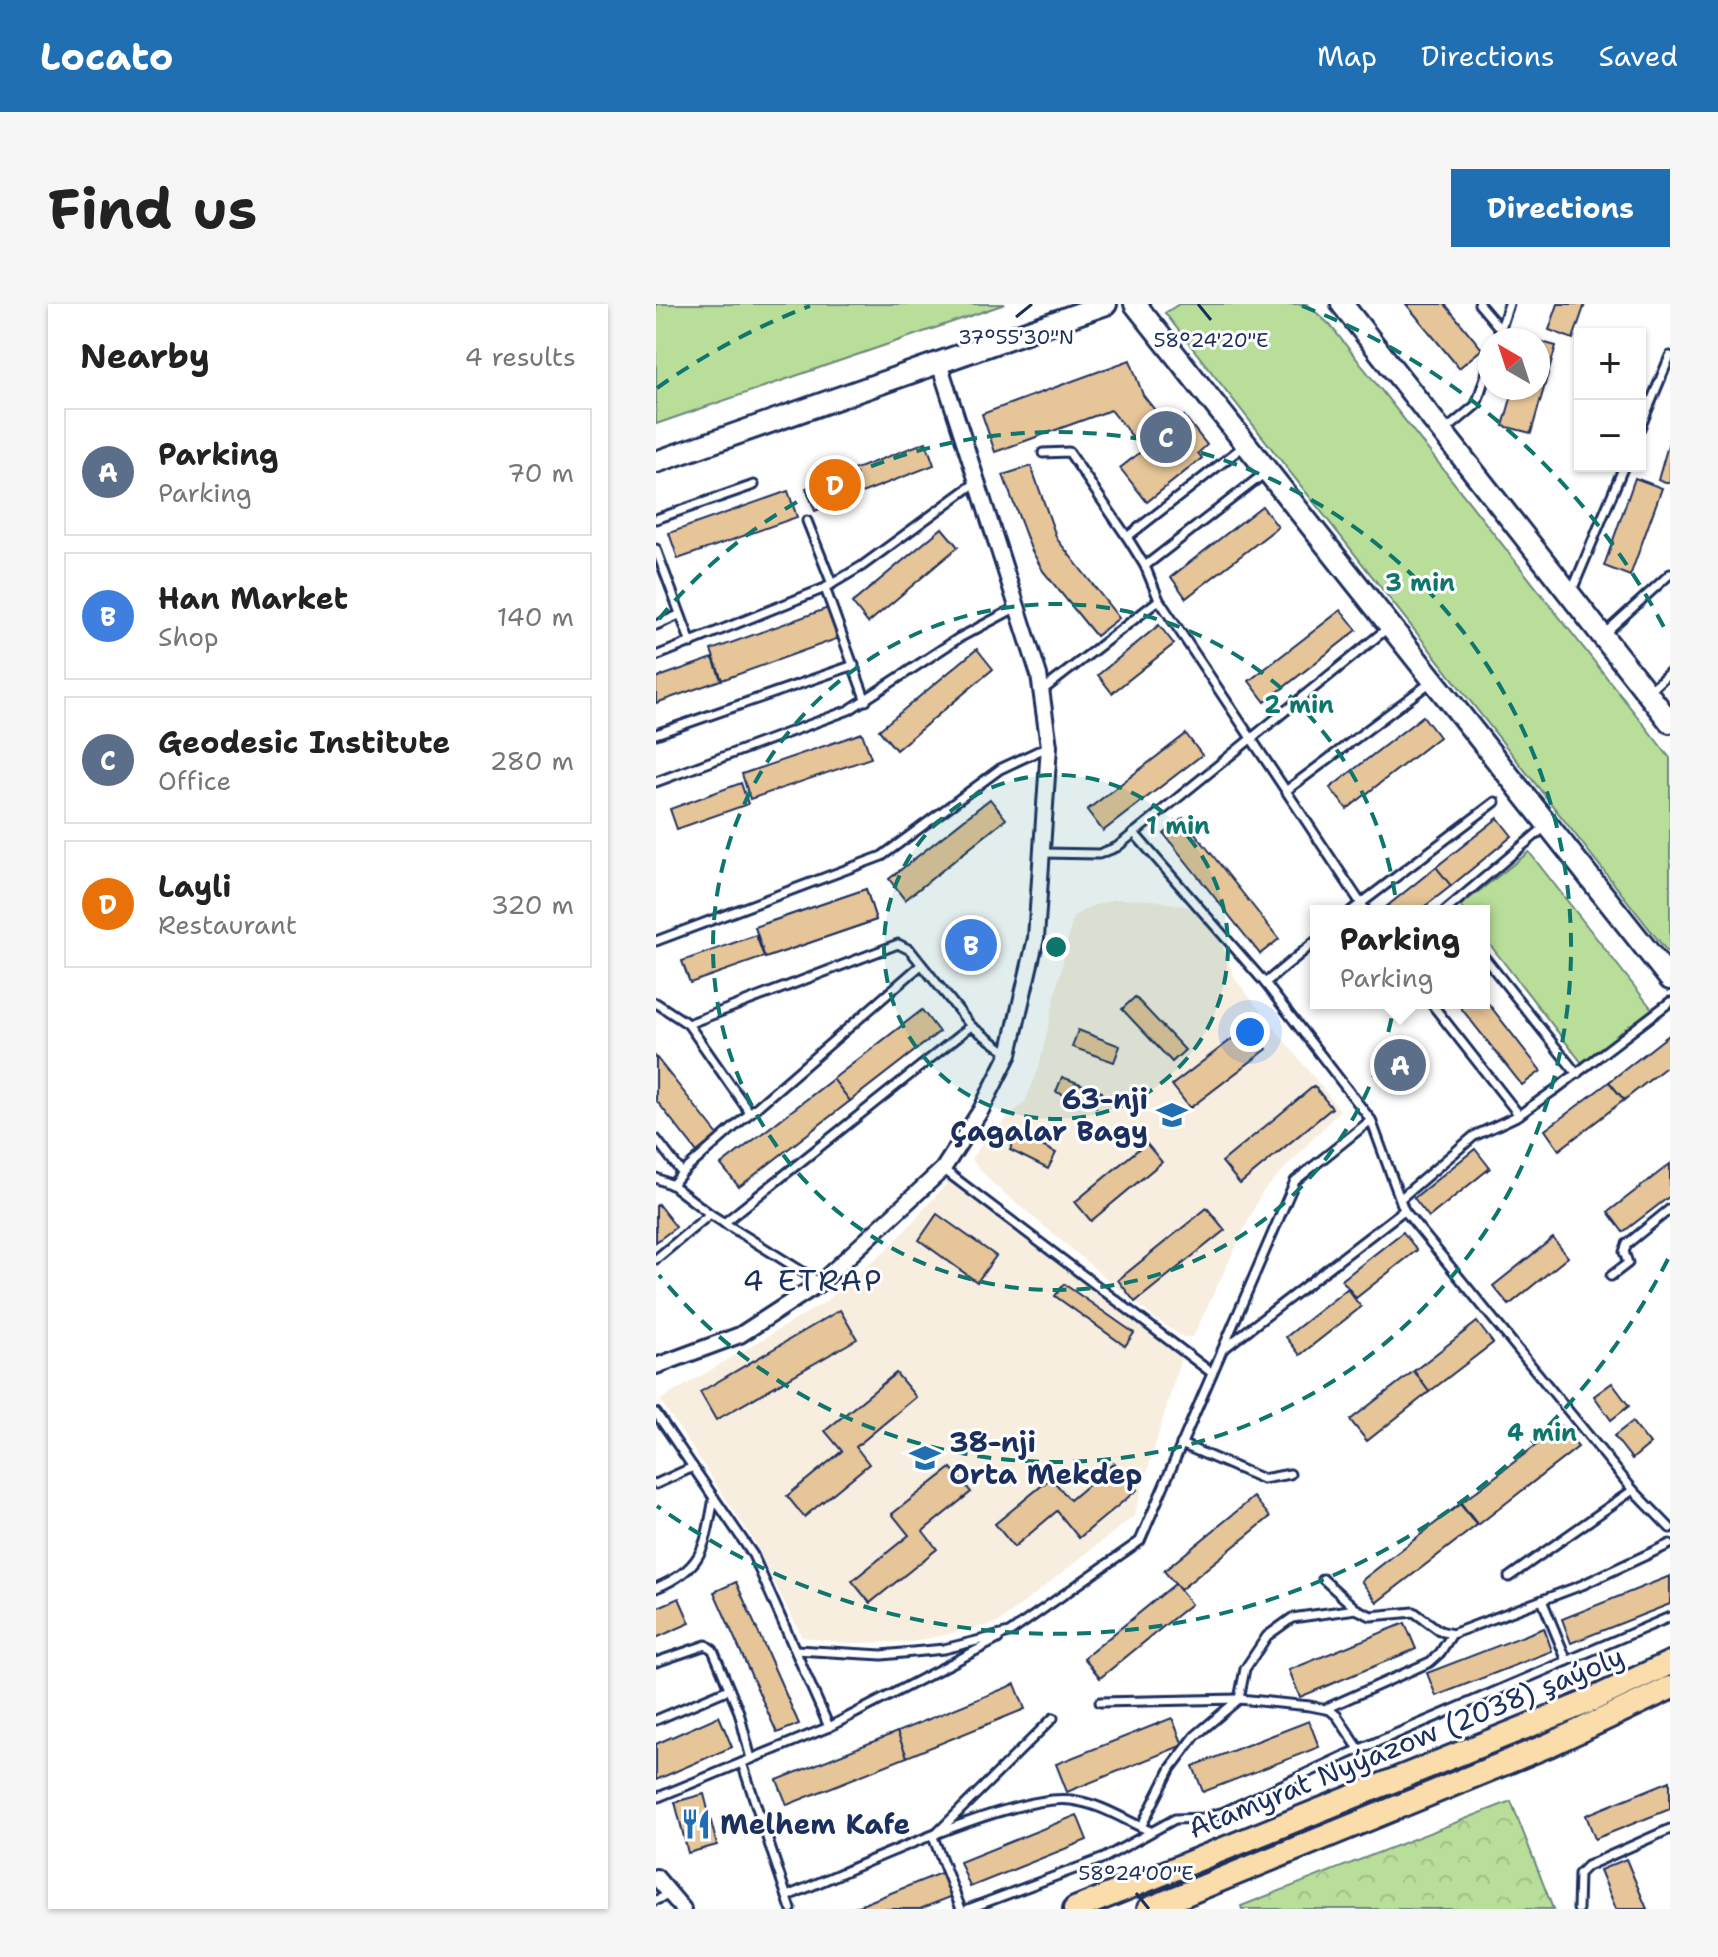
<!DOCTYPE html>
<html lang="en">
<head>
<meta charset="utf-8">
<style>
	:root { --surface:#fff; --page:#f6f6f6; --text:#222; --muted:#767676; --line:#e0e0e0; --accent:#1f6fb2 }
	body { margin:0; font-family:"Shantell Sans",sans-serif; background:var(--page); color:var(--text) }
	.controls { position:absolute; right:24px; top:24px; display:grid; overflow:hidden; border-radius:0px; box-shadow:0 2px 6px #0004 }
	.controls button { width:72px; height:72px; display:grid; place-items:center; padding:0; border:0; border-bottom:2px solid var(--line); background:var(--surface); color:var(--text); font:40px sans-serif }
	.compass { position:absolute; left:822px; top:24px; width:72px; height:72px; border-radius:50%; background:var(--surface); box-shadow:0 2px 6px #0004; rotate:321deg }
	.you { position:absolute; left:594px; top:728px; width:28px; height:28px; margin:-20px; border:6px solid #fff; border-radius:50%; background:#1a73e8; box-shadow:0 0 0 12px #1a73e833 }
	.badge { display:grid; place-items:center; width:52px; height:52px; border-radius:50%; background:var(--accent); color:#fff; font-size:26px; font-weight:700 }
	.pin { position:absolute; translate:-50% -50%; border:4px solid #fff; box-shadow:0 2px 8px #0006 }
	.popup { position:absolute; left:654px; top:601px; width:180px; height:104px; box-sizing:border-box; display:grid; place-content:center; border-radius:0px; background:var(--surface); filter:drop-shadow(0 2px 6px #0005); font-size:26px; white-space:nowrap; color:var(--muted) }
	.popup b { font-size:30px; color:var(--text) }
	.popup::after { content:''; position:absolute; left:50%; top:100%; margin-left:-16px; border:16px solid transparent; border-top-color:var(--surface) }
	.list { margin:0; padding:0; list-style:none }
	h2 { display:flex; justify-content:space-between; align-items:center; height:104px; margin:0; padding:0 32px; font-size:34px }
	h2 small { font-size:26px; font-weight:400; color:var(--muted) }
	.list li { display:grid; grid-template-columns:52px 1fr auto; gap:24px; align-items:center; box-sizing:border-box; height:128px; margin:0 16px 16px; padding:0 16px; border:2px solid var(--line); border-radius:0px }
	.list b { display:block; font-size:30px; white-space:nowrap }
	.list p { margin:0; font-size:26px; white-space:nowrap; color:var(--muted) }
	.list em { font-size:26px; font-style:normal; color:var(--muted) }
	.map { position:relative; flex:none; width:1014px; height:1605px; overflow:hidden; border-radius:0px }
	header { display:flex; align-items:center; gap:48px; box-sizing:border-box; height:112px; padding:0 40px; background:var(--accent); color:#fff }
	header strong { font-size:38px }
	nav { display:flex; gap:44px; margin-inline-start:auto; font-size:28px }
	.intro { display:flex; align-items:center; justify-content:space-between; box-sizing:border-box; height:192px; padding:0 48px }
	h1 { margin:0; font-size:56px }
	.button { padding:20px 36px; border-radius:0px; background:var(--accent); color:#fff; font-size:28px; font-weight:700 }
	main { display:flex; gap:48px; padding:0 48px }
	aside { flex:1; background:var(--surface); border-radius:0px; box-shadow:0 2px 6px #0004 }
	.map>svg:first-child { display:block }
	.built { fill:#f8eee0 }
	.forest { fill:url(#forest-crowns); stroke:#6a867c; stroke-width:2 }
	.park { fill:#b8de99; stroke:#6a867c; stroke-width:2 }
	.building { fill:#e6c598; stroke:#1b2f5e; stroke-width:2 }
	.lines { fill:none; stroke-linecap:round; stroke-linejoin:round }
	.lane-casing { stroke:#1b2f5e; stroke-width:13 }
	.street-casing { stroke:#1b2f5e; stroke-width:20 }
	.secondary-casing { stroke:#1b2f5e; stroke-width:26 }
	.primary-casing { stroke:#1b2f5e; stroke-width:28 }
	.lane { stroke:#fff; stroke-width:7 }
	.street { stroke:#fff; stroke-width:14 }
	.secondary { stroke:#fff; stroke-width:20 }
	.primary { stroke:#faddab; stroke-width:22 }
	.ticks { fill:none; stroke:#1b2f5e; stroke-width:3 }
	.ring { fill:none; stroke:#0f766e; stroke-width:4; stroke-dasharray:14 10 }
	.labels { text-anchor:middle; stroke-width:6; stroke-linejoin:round; paint-order:stroke }
	.poi-label { font-size:28px; font-weight:bold; fill:#1b2f5e; stroke:#fff; text-anchor:start }
	.street-label { font-size:28px; fill:#1b2f5e; stroke:#fff }
	.neighbourhood-label { font-size:30px; letter-spacing:2px; fill:#1b2f5e; stroke:#fff }
	.ticks-label { font-size:20px; text-anchor:middle; fill:#1b2f5e; stroke:#fff; stroke-width:6; stroke-linejoin:round; paint-order:stroke }
	.centre { fill:#0f766e; stroke:#fff; stroke-width:4 }
	.ring-label { font-size:24px; text-anchor:middle; font-weight:bold; fill:#0f766e; stroke:#fff; stroke-width:6; stroke-linejoin:round; paint-order:stroke }
</style>
</head>
<body>
<header>
<strong>Locato</strong>
<nav><a>Map</a><a>Directions</a><a>Saved</a></nav>
</header>
<div class="intro"><h1>Find us</h1><a class="button">Directions</a></div>
<main>
<aside>
<h2>Nearby<small>4 results</small></h2>
<ul class="list">
<li><span class="badge" style="background:#5c6f8a">A</span><div><b>Parking</b><p>Parking</p></div><em>70 m</em></li>
<li><span class="badge" style="background:#3f7fe0">B</span><div><b>Han Market</b><p>Shop</p></div><em>140 m</em></li>
<li><span class="badge" style="background:#5c6f8a">C</span><div><b>Geodesic Institute</b><p>Office</p></div><em>280 m</em></li>
<li><span class="badge" style="background:#e8710a">D</span><div><b>Layli</b><p>Restaurant</p></div><em>320 m</em></li>
</ul>
</aside>
<div class="map">
<svg width="1014" height="1605" viewBox="0 0 1014 1605">
	<defs>
		<pattern id="forest-crowns" width="20" height="18" patternUnits="userSpaceOnUse" patternTransform="scale(2)"><rect width="20" height="18" fill="#b8de99"/><path d="M2 6a3 3 0 1 1 6 0M12 15a3 3 0 1 1 6 0" fill="none" stroke="#9ebf86"/></pattern>
	</defs>
	<rect width="100%" height="100%" fill="#fff"/>
	<filter id="ink" filterUnits="userSpaceOnUse"><feTurbulence type="fractalNoise" baseFrequency=".0125" numOctaves="2"/><feDisplacementMap in="SourceGraphic" scale="16" xChannelSelector="R" yChannelSelector="G"/><feConvolveMatrix kernelMatrix="1 2 1 2 8 2 1 2 1" color-interpolation-filters="sRGB"/></filter>
	<g filter="url(#ink)">
		<g class="built">
			<polygon points="459,595 497,596 533,603 556,617 580,676 684,806 605,890 537,1033 527,1033 498,1014 335,878 315,855 333,831 369,798 383,764 417,613 433,603"/>
			<polygon points="293,877 525,1054 478,1212 342,1319 256,1338 189,1339 146,1333 96,1234 4,1096 169,998 237,940"/>
		</g>
		<polygon class="forest" points="855,1497 897,1605 586,1605 585,1602"/>
		<g class="park">
			<polygon points="0,0 349,0 0,120"/>
			<polygon points="523,0 651,0 674,21 1014,454 1014,651 509,9"/>
			<polygon points="873,548 996,705 926,759 828,633 828,607 808,607 804,602"/>
		</g>
		<g class="building">
			<polygon points="750,0 789,0 826,45 803,64"/>
			<polygon points="902,0 929,0 917,35 893,26"/>
			<polygon points="882,37 900,42 875,129 847,122 858,84 882,84"/>
			<polygon points="474,56 487,91 513,124 528,112 551,141 542,149 546,154 491,198 464,164 487,146 455,106 339,148 326,110"/>
			<polygon points="1014,134 1014,179 1002,176"/>
			<polygon points="270,138 278,161 159,207 150,184"/>
			<polygon points="375,162 401,235 463,314 440,332 387,267 375,245 347,171"/>
			<polygon points="979,174 1006,184 974,272 948,262"/>
			<polygon points="132,187 141,213 22,255 13,229"/>
			<polygon points="606,202 622,223 530,294 515,273"/>
			<polygon points="286,224 302,243 212,319 196,299"/>
			<polygon points="175,303 186,333 66,376 55,346"/>
			<polygon points="685,306 701,326 609,398 593,377"/>
			<polygon points="503,321 518,340 456,389 442,371"/>
			<polygon points="321,345 337,365 240,446 223,426"/>
			<polygon points="57,354 65,376 0,399 0,374"/>
			<polygon points="767,412 783,433 691,505 674,484"/>
			<polygon points="206,429 215,454 94,495 86,470"/>
			<polygon points="530,430 546,451 447,527 431,506"/>
			<polygon points="85,479 92,500 21,525 14,505"/>
			<polygon points="334,495 350,515 249,596 233,575"/>
			<polygon points="527,514 623,635 604,650 508,530"/>
			<polygon points="842,514 856,532 795,582 780,563"/>
			<polygon points="780,563 795,582 763,607 725,607"/>
			<polygon points="210,585 220,616 109,654 99,623"/>
			<polygon points="210,585 220,616 109,654 99,623"/>
			<polygon points="100,631 108,653 34,679 26,657"/>
			<polygon points="479,693 529,746 516,758 466,705"/>
			<polygon points="828,694 885,767 866,781 801,699 828,699"/>
			<polygon points="266,706 283,728 194,797 177,775"/>
			<polygon points="593,722 611,745 534,804 516,781"/>
			<polygon points="422,726 464,742 458,758 416,743"/>
			<polygon points="1013,731 1014,760 968,796 953,778"/>
			<polygon points="0,753 62,831 41,848 0,796"/>
			<polygon points="406,773 446,788 440,803 400,788"/>
			<polygon points="177,775 194,797 83,883 65,861"/>
			<polygon points="953,778 968,796 903,846 889,826"/>
			<polygon points="658,782 676,804 584,880 566,858"/>
			<polygon points="362,830 400,849 392,865 354,846"/>
			<polygon points="490,839 506,858 435,917 419,898"/>
			<polygon points="819,845 834,864 773,913 758,894"/>
			<polygon points="1014,860 1014,892 967,928 952,908"/>
			<polygon points="2,900 20,923 0,938 0,902"/>
			<polygon points="551,904 569,926 479,998 462,976"/>
			<polygon points="281,910 340,952 321,978 263,936"/>
			<polygon points="747,928 761,946 700,994 686,976"/>
			<polygon points="897,934 912,953 853,1001 837,982"/>
			<polygon points="408,980 478,1029 469,1042 399,992"/>
			<polygon points="691,985 705,1003 644,1051 630,1033"/>
			<polygon points="184,1006 201,1035 60,1116 44,1088"/>
			<polygon points="821,1018 837,1039 773,1088 758,1067"/>
			<polygon points="758,1067 773,1088 711,1137 694,1116"/>
			<polygon points="240,1069 260,1093 200,1143 213,1160 148,1213 131,1192 186,1147 169,1127"/>
			<polygon points="956,1079 973,1102 955,1116 938,1092"/>
			<polygon points="976,1118 994,1140 976,1155 958,1132"/>
			<polygon points="905,1122 922,1143 822,1221 805,1199"/>
			<polygon points="458,1159 481,1186 423,1234 401,1207 358,1243 339,1220 395,1174 414,1196"/>
			<polygon points="295,1164 315,1188 267,1227 281,1245 214,1299 196,1277 253,1231 236,1210"/>
			<polygon points="598,1193 614,1213 524,1286 508,1267"/>
			<polygon points="804,1200 821,1221 721,1298 705,1277"/>
			<polygon points="1014,1272 1014,1300 915,1339 906,1315"/>
			<polygon points="80,1278 143,1420 121,1429 58,1288"/>
			<polygon points="519,1280 535,1300 444,1374 428,1354"/>
			<polygon points="23,1294 34,1319 0,1334 0,1304"/>
			<polygon points="749,1319 760,1345 644,1393 633,1366"/>
			<polygon points="888,1324 896,1347 780,1392 771,1369"/>
			<polygon points="359,1380 369,1405 251,1453 241,1428"/>
			<polygon points="63,1412 76,1443 0,1476 0,1440"/>
			<polygon points="516,1414 527,1441 411,1488 400,1460"/>
			<polygon points="653,1417 663,1443 547,1488 537,1462"/>
			<polygon points="241,1428 251,1453 131,1501 121,1476"/>
			<polygon points="1014,1477 1014,1505 939,1535 930,1511"/>
			<polygon points="48,1490 61,1541 32,1549 19,1498"/>
			<polygon points="421,1511 431,1536 314,1583 304,1558"/>
			<polygon points="970,1555 991,1605 960,1605 944,1566"/>
			<polygon points="287,1568 297,1592 264,1605 195,1605"/>
		</g>
		<g class="lines">
			<g class="lane-casing">
				<g id="lane">
					<polyline points="823,0 845,26"/>
					<polyline points="841,36 853,0"/>
					<polyline points="984,124 1014,52"/>
					<polyline points="789,127 820,101 834,58"/>
					<polyline points="387,149 413,148 471,233 589,141"/>
					<polyline points="609,169 489,262 503,296 710,607"/>
					<polyline points="0,215 98,181"/>
					<polyline points="151,217 176,280"/>
					<polyline points="471,233 489,262"/>
					<polyline points="0,245 35,339"/>
					<polyline points="169,284 210,397"/>
					<polyline points="915,289 968,162"/>
					<polyline points="0,321 23,311"/>
					<polyline points="948,330 1014,270"/>
					<polyline points="0,352 169,284 206,262 322,177"/>
					<polyline points="387,386 503,296"/>
					<polyline points="993,387 1014,368"/>
					<polyline points="0,430 198,361"/>
					<polyline points="0,478 193,406 303,334 361,303"/>
					<polyline points="631,486 775,378"/>
					<polyline points="478,529 609,679 715,816 748,906 977,1186 1014,1224"/>
					<polyline points="387,549 443,550 461,543 733,323"/>
					<polyline points="695,607 839,498"/>
					<polyline points="789,607 890,522"/>
					<polyline points="0,637 226,552 344,465 391,443"/>
					<polyline points="828,653 921,770"/>
					<polyline points="609,679 660,637"/>
					<polyline points="0,699 32,720 242,640 254,646 315,722 353,750"/>
					<polyline points="775,699 863,811"/>
					<polyline points="32,720 94,809 265,661"/>
					<polyline points="0,835 26,869 16,881"/>
					<polyline points="287,865 556,1069"/>
					<polyline points="26,869 94,809"/>
					<polyline points="0,874 16,881 54,910 163,978"/>
					<polyline points="745,894 818,832 863,811 900,785 1014,698"/>
					<polyline points="68,919 315,722"/>
					<polyline points="0,955 54,910"/>
					<polyline points="955,972 972,959 968,948 971,940 1014,905"/>
					<polyline points="570,1043 748,906"/>
					<polyline points="0,1109 97,1251 173,1423"/>
					<polyline points="525,1140 607,1175 634,1170"/>
					<polyline points="0,1180 37,1163"/>
					<polyline points="853,1273 977,1186"/>
					<polyline points="667,1275 700,1305 715,1312 758,1308 784,1327 796,1330 926,1281 1014,1240"/>
					<path d="M0,1284C48,1264 49,1242 58,1194"/>
					<polyline points="886,1296 911,1357"/>
					<polyline points="140,1346 226,1351 288,1345 353,1329 484,1237 639,877 715,816"/>
					<polyline points="0,1358 50,1341 57,1346 83,1408 95,1455"/>
					<polyline points="444,1398 583,1395 654,1402 674,1406 681,1412 703,1445"/>
					<polyline points="671,1404 774,1358 784,1349 796,1330"/>
					<polyline points="0,1416 73,1385"/>
					<polyline points="86,1459 135,1605"/>
					<polyline points="0,1494 173,1423 342,1335"/>
					<polyline points="485,1523 515,1464 539,1432 583,1395 589,1365 611,1332 636,1314 700,1305"/>
					<path d="M131,1592C191,1568 358,1488 415,1496C446,1500 466,1515 494,1527"/>
					<polyline points="0,1596 16,1590"/>
					<polyline points="305,1605 277,1533 397,1414"/>
					<polyline points="312,1605 448,1554 519,1515 547,1514 568,1508 688,1452 1014,1313"/>
					<polyline points="922,1605 923,1570 931,1562 1014,1525"/>
				</g>
			</g>
			<g class="street-casing">
				<g id="street">
					<polyline points="0,1062 84,1031 164,979 287,865 325,806 353,750 380,634 393,442 383,371 283,59"/>
					<polyline points="0,1573 27,1605"/>
				</g>
			</g>
			<g class="secondary-casing">
				<g id="secondary">
					<polyline points="479,0 1014,675"/>
					<polyline points="686,0 1014,418"/>
					<polyline points="0,158 450,0"/>
				</g>
			</g>
			<g class="primary-casing">
				<g id="primary">
					<polyline points="419,1605 929,1399 1014,1359"/>
					<polyline points="493,1605 893,1441 1014,1384"/>
				</g>
			</g>
			<use href="#lane" class="lane"/>
			<use href="#street" class="street"/>
			<use href="#secondary" class="secondary"/>
			<use href="#primary" class="primary"/>
		</g>
	</g>
	<path class="ticks" d="M542,0L555,16M360,13L376,0M480,1589L493,1605"/>
	<circle cx="400" cy="643" r="172" fill="#0f766e" fill-opacity=".12"/>
	<g class="ring">
		<circle cx="400" cy="643" r="172"/>
		<circle cx="400" cy="643" r="343"/>
		<path d="M3 315A515 515 0 1 1 3 971"/>
		<path d="M1012 955A687 687 0 0 1 1 1202M1 84A687 687 0 0 1 154 2M646 2A687 687 0 0 1 1012 331"/>
	</g>
	<defs>
		<g id="school-bare" transform="scale(2.4)"><path d="M0-5L7-2L0 1L-7-2ZM-4 1L0 2.5L4 1V4Q0 6-4 4Z" fill="#1f6fb2" stroke="#fff" stroke-width="2.5" paint-order="stroke"/></g>
		<g id="restaurant-bare" transform="scale(2.4)"><path d="M-5-6h1v4h1v-4h1v4h1v-4h1v5L-1.5 .5V6h-2V.5L-5-1ZM5-6V6H3V1.5H1.5Q1.5-4 5-6Z" fill="#1f6fb2" stroke="#fff" stroke-width="2.5" paint-order="stroke"/></g>
	</defs>
	<g fill-rule="evenodd">
		<use href="#school-bare" x="516" y="811"/>
		<use href="#school-bare" x="269" y="1154"/>
		<use href="#restaurant-bare" x="40" y="1520"/>
	</g>
	<g class="labels">
		<g class="poi-label">
			<text x="492" y="805" text-anchor="end">63-nji<tspan x="492" dy="32">Çagalar Bagy</tspan></text>
			<text x="293" y="1148">38-nji<tspan x="293" dy="32">Orta Mekdep</tspan></text>
			<text x="64" y="1530">Melhem Kafe</text>
		</g>
		<g class="street-label">
			<text transform="translate(750 1438) rotate(-22)" y="10">Atamyrat Nyýazow (2038) şaýoly</text>
		</g>
		<g class="neighbourhood-label">
			<text x="157" y="987">4 ETRAP</text>
		</g>
	</g>
	<g class="ticks-label">
		<text x="360" y="40">37°55'30"N</text>
		<text x="555" y="43">58°24'20"E</text>
		<text x="480" y="1576">58°24'00"E</text>
	</g>
	<circle cx="400" cy="643" r="12" class="centre"/>
	<g class="ring-label">
		<text x="764" y="287">3 min</text>
		<text x="643" y="409">2 min</text>
		<text x="522" y="530">1 min</text>
		<text x="886" y="1137">4 min</text>
	</g>
</svg>
<div class="controls">
<button>+</button>
<button>−</button>
</div>
<svg class="compass" viewBox="-18 -18 36 36"><path d="M0-13l5 13h-10z" fill="#e53935"/><path d="M0 13l5-13h-10z" fill="#767676"/></svg>
<div class="you"></div>
<div class="pin badge" style="left:744px;top:761px;background:#5c6f8a">A</div>
<div class="popup"><b>Parking</b>Parking</div>
<div class="pin badge" style="left:315px;top:641px;background:#3f7fe0">B</div>
<div class="pin badge" style="left:510px;top:133px;background:#5c6f8a">C</div>
<div class="pin badge" style="left:179px;top:181px;background:#e8710a">D</div>
</div>
</main>
</body>
</html>
